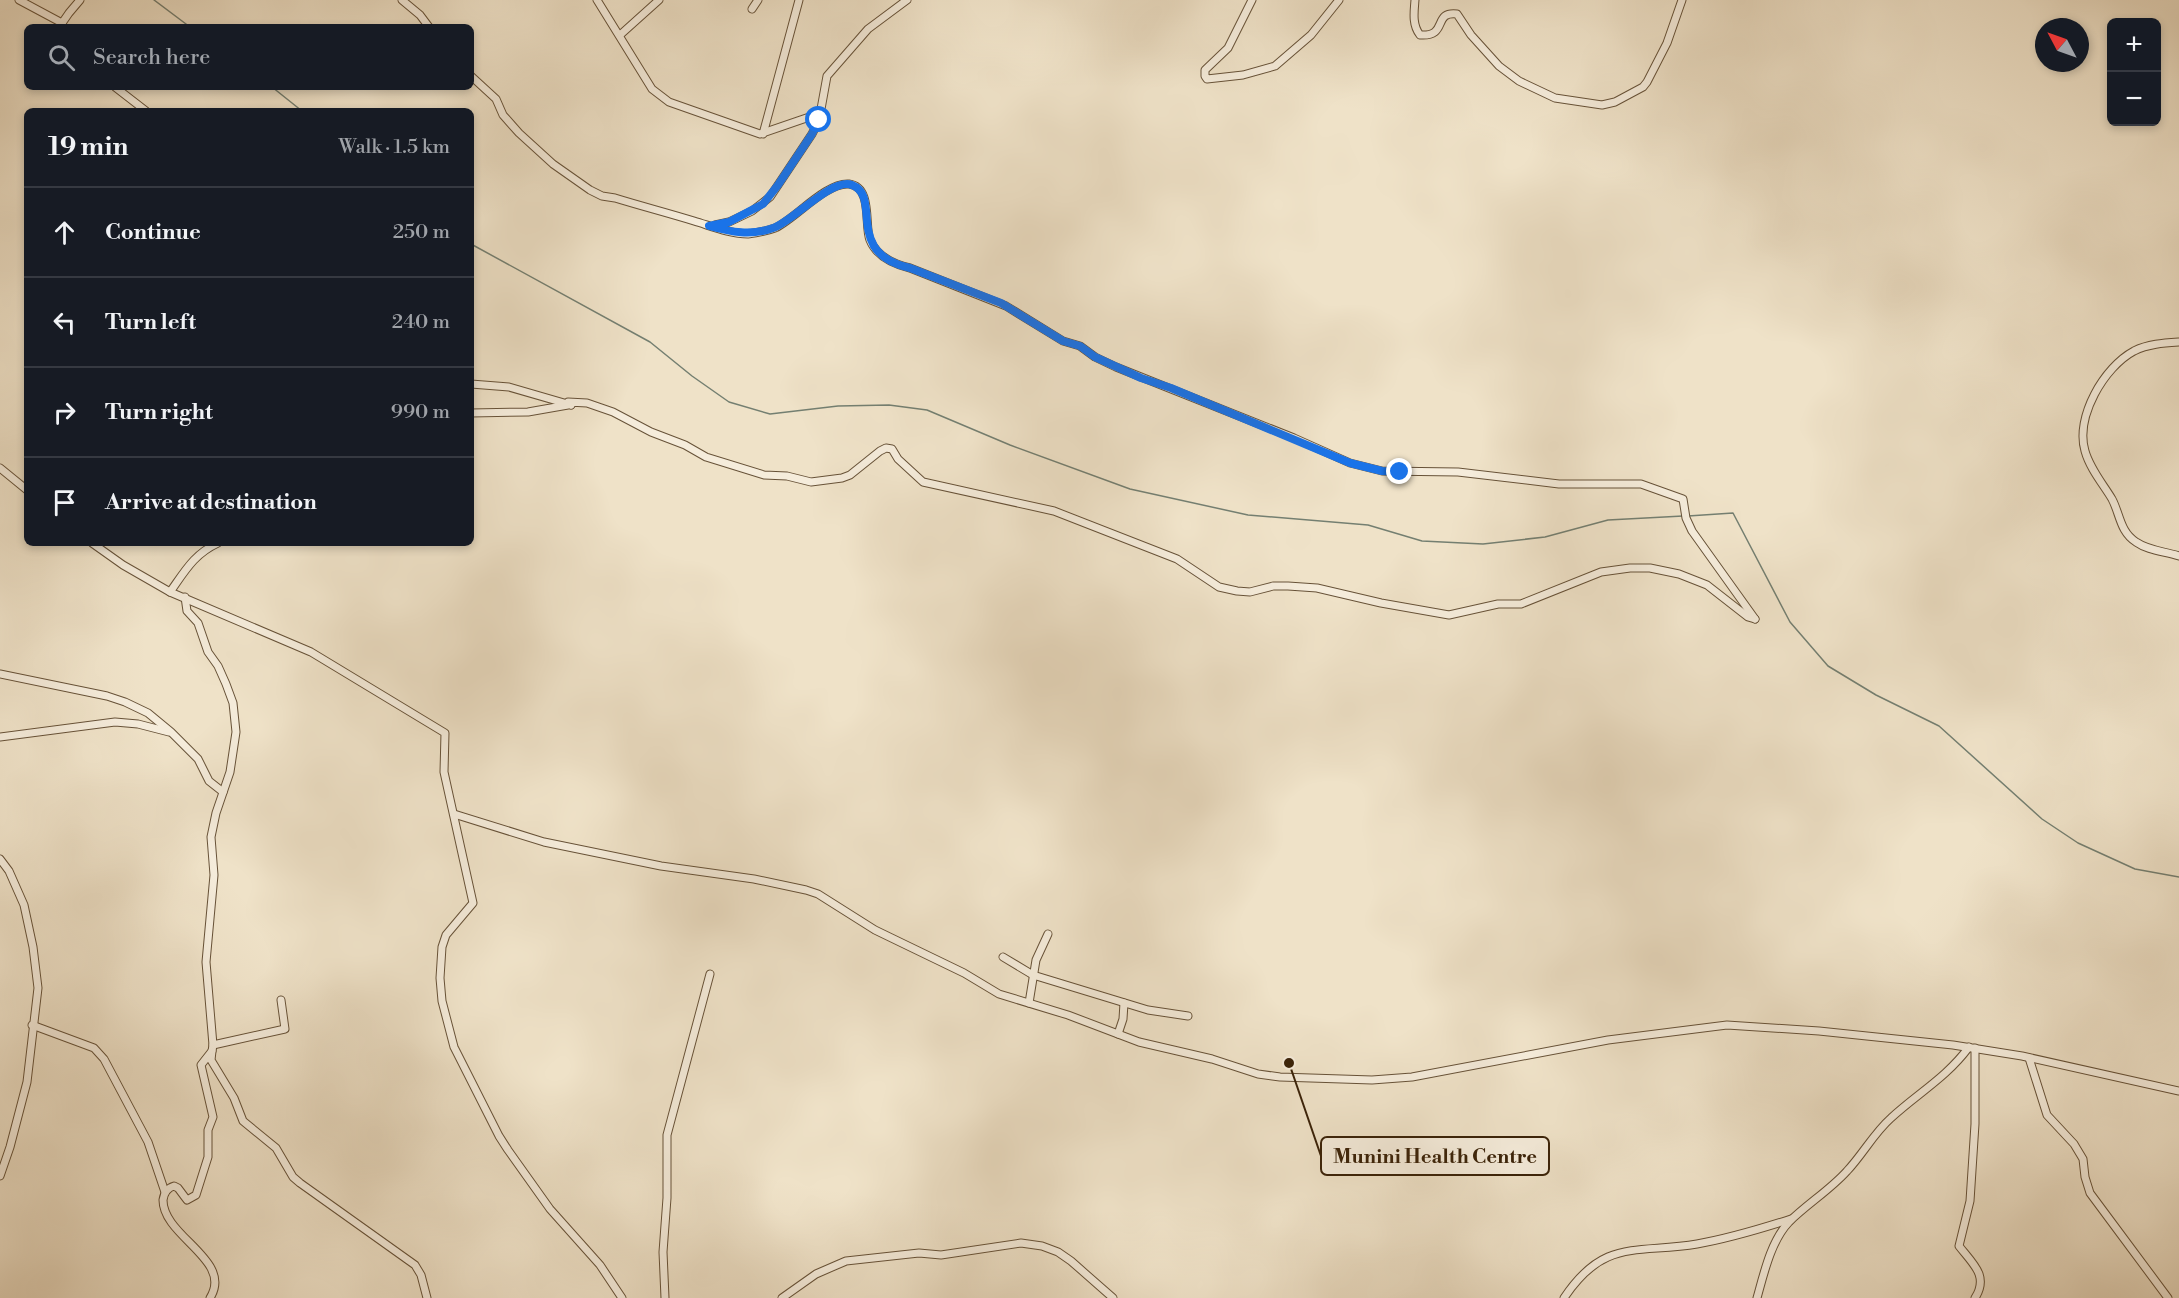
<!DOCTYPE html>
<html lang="en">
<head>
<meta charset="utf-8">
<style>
	:root { --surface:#171b24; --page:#242831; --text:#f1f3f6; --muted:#9ea1a6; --line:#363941 }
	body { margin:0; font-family:"Libre Bodoni",serif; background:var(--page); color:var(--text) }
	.controls { position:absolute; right:18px; top:18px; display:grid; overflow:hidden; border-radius:9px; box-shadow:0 3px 9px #0003 }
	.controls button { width:54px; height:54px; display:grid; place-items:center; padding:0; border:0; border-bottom:2px solid var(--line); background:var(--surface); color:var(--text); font:30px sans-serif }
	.compass { position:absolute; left:2035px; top:18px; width:54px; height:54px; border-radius:50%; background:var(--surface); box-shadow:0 3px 9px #0003; rotate:311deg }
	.stop { position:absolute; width:18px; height:18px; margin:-14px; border:4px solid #1a73e8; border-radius:50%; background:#fff }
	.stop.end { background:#1a73e8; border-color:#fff; box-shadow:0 2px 6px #0008 }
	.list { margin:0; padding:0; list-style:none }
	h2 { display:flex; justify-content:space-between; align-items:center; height:78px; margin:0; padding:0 24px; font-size:26px }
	h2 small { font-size:20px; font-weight:400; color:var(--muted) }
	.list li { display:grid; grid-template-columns:39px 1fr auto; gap:18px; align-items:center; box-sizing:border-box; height:90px; padding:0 24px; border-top:2px solid var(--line) }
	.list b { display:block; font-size:22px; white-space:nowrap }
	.list em { font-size:20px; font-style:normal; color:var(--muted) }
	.icon { flex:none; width:33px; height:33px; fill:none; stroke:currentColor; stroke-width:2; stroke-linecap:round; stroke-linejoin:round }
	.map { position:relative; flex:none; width:2179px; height:1298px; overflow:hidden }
	.search { position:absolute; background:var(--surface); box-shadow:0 3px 9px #0003; left:24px; top:24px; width:450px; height:66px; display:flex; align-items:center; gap:15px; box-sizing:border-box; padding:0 21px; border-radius:9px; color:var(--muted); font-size:22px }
	.panel { position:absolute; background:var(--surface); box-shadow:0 3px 9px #0003; left:24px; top:108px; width:450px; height:438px; border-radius:9px }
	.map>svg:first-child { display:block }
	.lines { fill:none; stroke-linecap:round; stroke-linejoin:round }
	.stream { stroke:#747f71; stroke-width:1.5 }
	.minor-casing { stroke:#675238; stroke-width:9 }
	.minor { stroke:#f5ecdb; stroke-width:7 }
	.route { stroke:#1a73e8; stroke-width:8 }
	.leader { fill:none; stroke:#3a2208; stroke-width:2 }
	.callout-dot { fill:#3a2208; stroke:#f5ecdb; stroke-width:2 }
	.callout { fill:#f5ecdb; stroke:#3a2208; stroke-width:2 }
	.callout-label { font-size:20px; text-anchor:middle; font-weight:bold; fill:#3a2208 }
</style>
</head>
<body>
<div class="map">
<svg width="2179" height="1298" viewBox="0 0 2179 1298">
	<rect width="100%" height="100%" fill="#efe2c8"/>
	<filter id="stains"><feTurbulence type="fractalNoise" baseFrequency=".00333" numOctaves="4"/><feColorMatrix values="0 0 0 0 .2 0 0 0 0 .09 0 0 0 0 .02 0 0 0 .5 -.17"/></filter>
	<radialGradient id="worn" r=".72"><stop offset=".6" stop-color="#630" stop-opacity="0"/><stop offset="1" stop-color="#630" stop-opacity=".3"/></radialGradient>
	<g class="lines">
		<g class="stream">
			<polyline points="154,0 190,27"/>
			<polyline points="272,87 302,111"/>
			<polyline points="471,244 650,342 692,376 729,402 770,414 838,406 889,405 927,410 1010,445 1130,489 1248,515 1368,525 1422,541 1483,544 1545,537 1608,520 1683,516"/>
			<polyline points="1688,516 1733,513 1790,622 1828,666 1876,695 1939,726 2042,819 2078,843 2135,869 2179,877"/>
		</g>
		<g class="minor-casing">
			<g id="minor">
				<polyline points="19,0 62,23"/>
				<polyline points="402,0 420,15 429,27"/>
				<polyline points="597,0 652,89 669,102 760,134 821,113"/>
				<polyline points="1252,0 1228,48 1205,70 1205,76 1207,79 1243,75 1275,66 1311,35 1339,0"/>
				<path d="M1415,0C1414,12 1412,25 1420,35C1449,37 1432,11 1457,14L1471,35L1499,66L1519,81L1555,98L1602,105L1615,102L1643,87L1647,82L1667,43L1682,0"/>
				<polyline points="752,9 758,0"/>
				<polyline points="60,26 69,13 80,0"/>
				<polyline points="620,35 659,0"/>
				<path d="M471,76L496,99L503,115L519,133L553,164L590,190L602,196L615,198C641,206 668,213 694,221C711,226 730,234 748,234C756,233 767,231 775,228C795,219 826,182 849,184C873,187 864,226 870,240C877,257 893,264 910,268L1006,306L1063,341L1080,346L1095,357L1116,367L1294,438L1350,463L1382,471L1458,472L1559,484H1641L1683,499L1686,518L1692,531L1755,619"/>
				<polyline points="115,87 146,111"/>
				<polyline points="763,134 799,0"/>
				<polyline points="715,225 729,222 752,211 770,197 812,134 819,120 827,76 868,29 907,0"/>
				<path d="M2179,342C2164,343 2148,344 2134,351C2104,367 2075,417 2085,451C2090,469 2103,484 2112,499C2120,514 2120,532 2136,542C2149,551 2164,551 2179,556"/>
				<polyline points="471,384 509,387 571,405"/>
				<polyline points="571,405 568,402 587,403 613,412 651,432 685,445 706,457 764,475 787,476 811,482 842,478 850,475 880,451 886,448 892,449 898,459 923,482 1054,511 1177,559 1219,587 1237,591 1250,592 1273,586 1288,586 1317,588 1381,603 1449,615 1498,604 1521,604 1601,572 1630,568 1650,568 1679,574 1707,585 1748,617 1755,619"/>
				<polyline points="471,413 528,412 568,405"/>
				<polyline points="0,468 27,490"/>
				<polyline points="92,543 123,565 170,592 311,652 445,733 444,772 473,903 446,935 442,947 440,978 442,1001 454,1047 499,1136 508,1150 550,1209 600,1265 622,1298"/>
				<path d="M170,592C185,571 194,554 218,543"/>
				<path d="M185,597L187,611L198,623L208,652L218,666L226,684L233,703L236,732L230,772L216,813L211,837L214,875L206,962L213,1045L212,1051L201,1065L213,1117L208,1130V1157L196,1195L187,1200L178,1188L174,1186C167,1188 164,1193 163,1200C163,1237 234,1260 210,1298"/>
				<polyline points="0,674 107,696 125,702 148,713 171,732 198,759 209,781 223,792"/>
				<polyline points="0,737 115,722 138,724 169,732"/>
				<polyline points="454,814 544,842 661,866 754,879 806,890 818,894 875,930 964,973 999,994 1068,1015 1139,1042 1212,1059 1258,1074 1280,1077 1372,1080 1412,1077 1608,1040 1727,1025 1819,1031 1953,1045 2022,1056 2179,1091"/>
				<polyline points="0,859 9,871 24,905 33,947 38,988 27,1082 10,1147 0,1176"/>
				<polyline points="1003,957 1033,975 1148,1010 1188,1016"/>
				<polyline points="1029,1003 1036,960 1048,934"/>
				<polyline points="32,1025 94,1048 104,1059 148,1142 165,1192"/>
				<polyline points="1118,1034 1123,1019 1124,1003"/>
				<polyline points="213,1045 285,1029 281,1000"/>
				<polyline points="212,1051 211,1060 234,1098 243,1121 276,1148 293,1177 300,1183 415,1265 421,1275 427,1298"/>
				<polyline points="2029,1058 2047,1115 2074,1144 2083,1159 2085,1177 2090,1193 2168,1298"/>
				<polyline points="665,1298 663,1252 667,1198 667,1135 710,974"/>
				<polyline points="782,1298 816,1274 846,1261 919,1253 941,1255 1021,1243 1042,1246 1058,1252 1071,1261 1113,1298"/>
				<path d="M1564,1298C1604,1238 1636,1254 1697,1244C1730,1238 1760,1229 1791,1219"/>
				<path d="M1757,1298C1764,1273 1771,1241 1789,1222C1807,1204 1830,1190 1847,1171C1863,1154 1874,1133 1891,1118C1918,1093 1946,1078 1969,1047"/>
				<path d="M1975,1298C1989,1276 1973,1264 1959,1246L1970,1201L1975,1124V1048"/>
			</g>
		</g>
		<use href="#minor" class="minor"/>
	</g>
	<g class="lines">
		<path class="route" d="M819,120L812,134L778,185L763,204L729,222L709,226C731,232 751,236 773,228C792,222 832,177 852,185C883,197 843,253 910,268L1001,303L1063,341L1080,346L1095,357L1141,378L1171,388L1350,463L1382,471L1400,472"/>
	</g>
	<path class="leader" d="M1289 1063L1321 1156"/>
	<circle class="callout-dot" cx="1289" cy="1063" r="6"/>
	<rect class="callout" x="1321" y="1137" width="228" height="38" rx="6"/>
	<g class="callout-label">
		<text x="1435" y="1163">Munini Health Centre</text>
	</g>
	<rect width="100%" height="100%" filter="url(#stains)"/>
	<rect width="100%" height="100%" fill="url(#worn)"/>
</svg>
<div class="controls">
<button>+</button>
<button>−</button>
</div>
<svg class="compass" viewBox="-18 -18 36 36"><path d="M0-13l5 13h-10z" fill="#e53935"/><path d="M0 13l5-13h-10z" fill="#9ea1a6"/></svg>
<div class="stop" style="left:819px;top:120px"></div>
<div class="stop end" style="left:1400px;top:472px"></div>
<div class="search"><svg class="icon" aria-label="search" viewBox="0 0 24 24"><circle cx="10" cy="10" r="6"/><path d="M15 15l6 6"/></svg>Search here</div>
<section class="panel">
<h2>19 min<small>Walk · 1.5 km</small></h2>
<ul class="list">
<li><svg class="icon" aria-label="ahead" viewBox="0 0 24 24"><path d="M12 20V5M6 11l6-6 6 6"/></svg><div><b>Continue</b></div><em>250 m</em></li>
<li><svg class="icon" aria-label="left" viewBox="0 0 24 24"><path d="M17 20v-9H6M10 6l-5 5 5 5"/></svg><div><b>Turn left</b></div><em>240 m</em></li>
<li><svg class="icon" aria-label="right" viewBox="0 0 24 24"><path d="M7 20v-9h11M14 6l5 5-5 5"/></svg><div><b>Turn right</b></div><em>990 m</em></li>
<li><svg class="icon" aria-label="arrive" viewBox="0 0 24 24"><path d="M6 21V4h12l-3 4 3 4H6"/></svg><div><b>Arrive at destination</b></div></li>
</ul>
</section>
</div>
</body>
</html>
